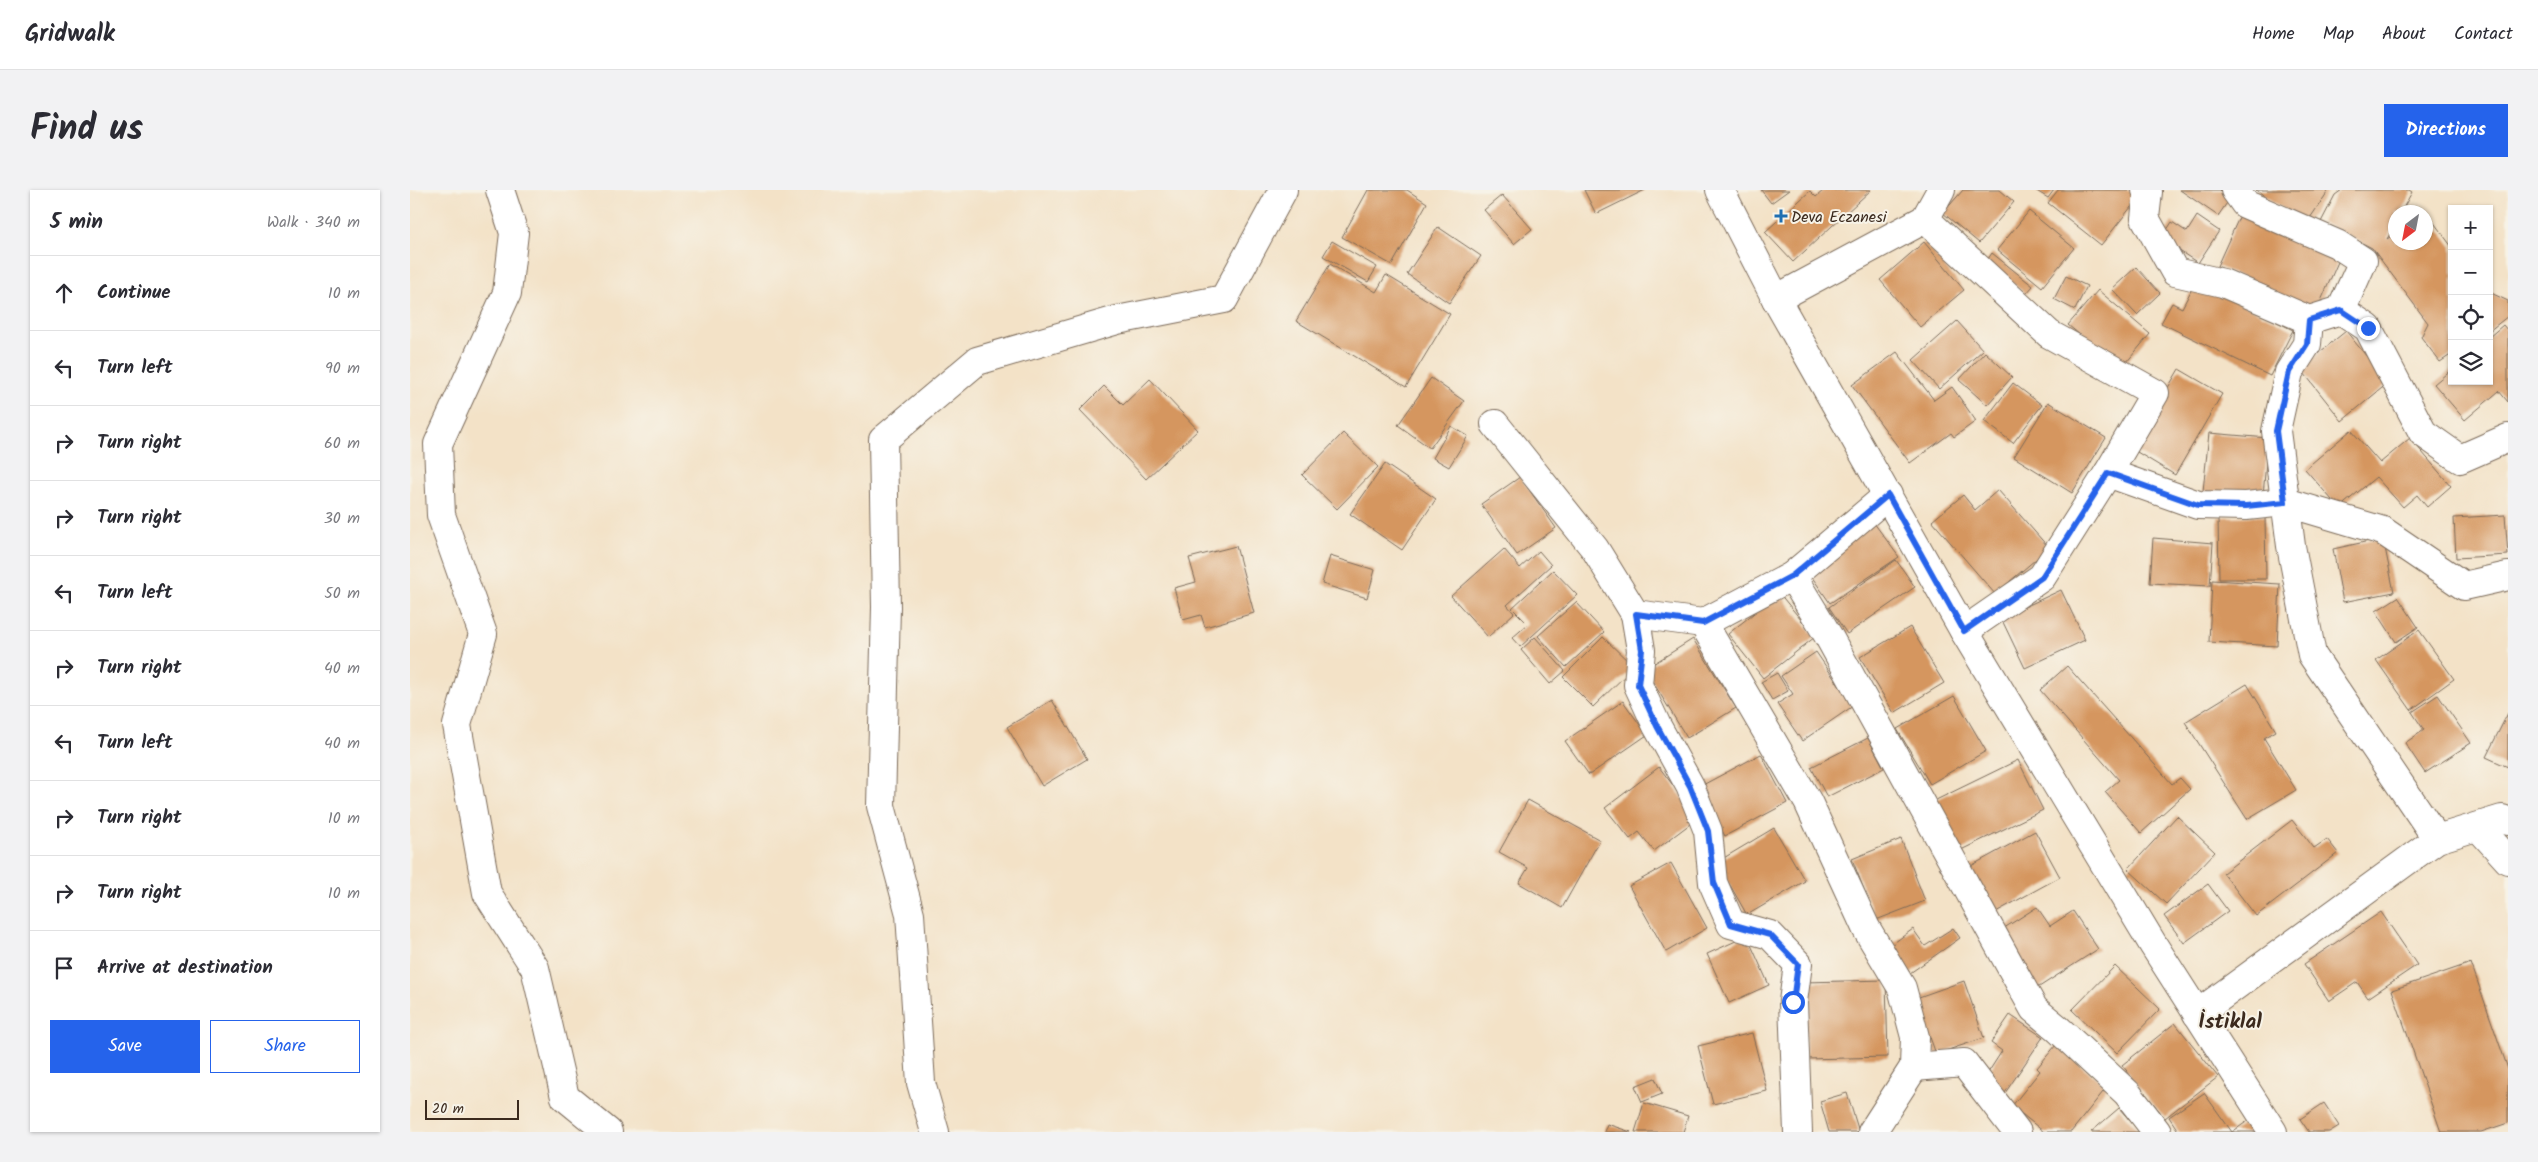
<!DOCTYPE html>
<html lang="en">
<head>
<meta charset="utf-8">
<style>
	:root { --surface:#fff; --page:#f2f2f3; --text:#2b2b33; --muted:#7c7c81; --line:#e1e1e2; --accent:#2563eb }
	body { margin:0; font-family:Kalam,sans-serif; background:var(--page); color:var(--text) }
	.controls { position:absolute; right:15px; top:15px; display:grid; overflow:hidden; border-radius:0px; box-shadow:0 1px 4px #0004 }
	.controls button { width:45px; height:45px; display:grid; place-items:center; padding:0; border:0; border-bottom:1px solid var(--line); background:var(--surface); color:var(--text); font:25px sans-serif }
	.compass { position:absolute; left:1978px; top:15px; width:45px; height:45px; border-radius:50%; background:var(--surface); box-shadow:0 1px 4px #0004; rotate:212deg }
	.scale { position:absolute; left:15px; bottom:12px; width:94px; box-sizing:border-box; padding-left:5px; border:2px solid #3b2a1e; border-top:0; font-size:14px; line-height:18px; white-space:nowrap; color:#3b2a1e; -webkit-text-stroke:4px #f7f3e8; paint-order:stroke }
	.stop { position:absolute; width:15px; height:15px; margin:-11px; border:4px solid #2563eb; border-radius:50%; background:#fff }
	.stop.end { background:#2563eb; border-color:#fff; box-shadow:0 1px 5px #0008 }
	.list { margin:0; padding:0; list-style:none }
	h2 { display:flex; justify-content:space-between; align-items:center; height:65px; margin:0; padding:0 20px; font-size:21px }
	h2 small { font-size:16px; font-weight:400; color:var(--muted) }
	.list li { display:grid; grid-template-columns:32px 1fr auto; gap:15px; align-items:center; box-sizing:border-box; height:75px; padding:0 20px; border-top:1px solid var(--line) }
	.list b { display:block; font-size:19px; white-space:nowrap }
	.list em { font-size:16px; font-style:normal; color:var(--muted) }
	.actions { display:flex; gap:10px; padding:15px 20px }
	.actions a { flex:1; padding:11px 0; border:1px solid var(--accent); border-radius:0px; text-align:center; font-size:18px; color:var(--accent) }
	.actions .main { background:var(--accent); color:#fff }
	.icon { flex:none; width:28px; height:28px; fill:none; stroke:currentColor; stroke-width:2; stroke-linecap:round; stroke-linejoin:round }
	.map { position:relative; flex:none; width:2098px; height:942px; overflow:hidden; border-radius:0px }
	header { display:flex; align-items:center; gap:30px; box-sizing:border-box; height:70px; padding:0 25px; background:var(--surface); border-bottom:1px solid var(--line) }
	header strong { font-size:24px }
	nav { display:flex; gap:28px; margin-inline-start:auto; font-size:18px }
	.intro { display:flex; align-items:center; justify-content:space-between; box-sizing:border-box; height:120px; padding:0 30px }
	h1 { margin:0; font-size:35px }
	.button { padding:12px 22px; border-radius:0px; background:var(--accent); color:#fff; font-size:18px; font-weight:700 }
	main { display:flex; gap:30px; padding:0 30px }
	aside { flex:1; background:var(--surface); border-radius:0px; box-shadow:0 1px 4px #0004 }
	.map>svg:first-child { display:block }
	.building { fill:#d5965f }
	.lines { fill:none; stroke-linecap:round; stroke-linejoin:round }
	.minor-casing { stroke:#7b6a59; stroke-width:30 }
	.major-casing { stroke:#7b6a59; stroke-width:30 }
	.minor { stroke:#fff; stroke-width:28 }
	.major { stroke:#fff; stroke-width:28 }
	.route { stroke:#2563eb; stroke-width:6 }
	.poi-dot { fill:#1f6fb2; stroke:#f7f3e8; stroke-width:2 }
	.labels { text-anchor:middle; stroke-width:4; stroke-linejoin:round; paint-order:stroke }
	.poi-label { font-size:16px; fill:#3b2a1e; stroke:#f7f3e8; text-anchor:start }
	.district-label { font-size:21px; font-weight:bold; fill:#3b2a1e; stroke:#f7f3e8 }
</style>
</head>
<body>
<header>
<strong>Gridwalk</strong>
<nav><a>Home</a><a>Map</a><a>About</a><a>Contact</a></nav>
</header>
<div class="intro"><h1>Find us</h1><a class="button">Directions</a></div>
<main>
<aside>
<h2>5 min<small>Walk · 340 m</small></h2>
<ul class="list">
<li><svg class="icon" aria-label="ahead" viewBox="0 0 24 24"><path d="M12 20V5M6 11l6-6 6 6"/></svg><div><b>Continue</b></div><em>10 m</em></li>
<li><svg class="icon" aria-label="left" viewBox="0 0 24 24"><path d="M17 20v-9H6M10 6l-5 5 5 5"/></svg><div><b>Turn left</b></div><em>90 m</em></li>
<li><svg class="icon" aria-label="right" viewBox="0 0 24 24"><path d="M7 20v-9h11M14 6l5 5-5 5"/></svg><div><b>Turn right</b></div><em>60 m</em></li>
<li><svg class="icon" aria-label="right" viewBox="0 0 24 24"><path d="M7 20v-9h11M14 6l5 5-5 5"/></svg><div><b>Turn right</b></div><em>30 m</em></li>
<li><svg class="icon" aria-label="left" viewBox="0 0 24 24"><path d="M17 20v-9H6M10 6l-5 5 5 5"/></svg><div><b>Turn left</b></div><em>50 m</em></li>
<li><svg class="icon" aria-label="right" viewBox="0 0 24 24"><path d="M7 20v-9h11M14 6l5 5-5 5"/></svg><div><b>Turn right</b></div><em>40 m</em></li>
<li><svg class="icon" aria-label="left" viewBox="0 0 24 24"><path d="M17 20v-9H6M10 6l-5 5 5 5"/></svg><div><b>Turn left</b></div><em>40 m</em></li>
<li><svg class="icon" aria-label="right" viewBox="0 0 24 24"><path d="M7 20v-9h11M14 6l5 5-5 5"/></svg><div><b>Turn right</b></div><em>10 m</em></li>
<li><svg class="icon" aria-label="right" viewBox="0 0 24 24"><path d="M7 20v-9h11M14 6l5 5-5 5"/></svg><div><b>Turn right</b></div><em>10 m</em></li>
<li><svg class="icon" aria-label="arrive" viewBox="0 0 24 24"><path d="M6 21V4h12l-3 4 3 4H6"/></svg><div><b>Arrive at destination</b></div></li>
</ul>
<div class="actions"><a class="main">Save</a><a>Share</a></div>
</aside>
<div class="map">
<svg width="2098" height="942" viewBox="0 0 2098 942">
	<rect width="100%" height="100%" fill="#f7f3e8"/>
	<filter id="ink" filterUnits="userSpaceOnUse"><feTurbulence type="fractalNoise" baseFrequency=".02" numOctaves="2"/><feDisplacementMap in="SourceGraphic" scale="10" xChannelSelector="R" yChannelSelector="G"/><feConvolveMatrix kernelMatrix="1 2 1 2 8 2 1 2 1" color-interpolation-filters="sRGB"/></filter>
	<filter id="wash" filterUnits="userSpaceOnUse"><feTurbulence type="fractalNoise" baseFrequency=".0096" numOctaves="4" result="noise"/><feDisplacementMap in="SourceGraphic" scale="20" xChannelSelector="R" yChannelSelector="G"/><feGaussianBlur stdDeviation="1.12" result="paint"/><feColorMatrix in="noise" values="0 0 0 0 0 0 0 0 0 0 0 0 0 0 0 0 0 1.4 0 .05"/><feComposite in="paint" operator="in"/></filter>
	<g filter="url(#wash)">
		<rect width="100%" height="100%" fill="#f3e2c7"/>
		<g id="blocks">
			<g class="building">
				<polygon points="958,0 997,0 1017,13 982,75 932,47"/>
				<polygon points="1174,0 1235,0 1186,24"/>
				<polygon points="1351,0 1379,0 1361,13"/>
				<polygon points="1414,0 1461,0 1383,72 1355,42 1400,1 1406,7"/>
				<polygon points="1553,0 1590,0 1604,12 1569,53 1533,23"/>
				<polygon points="1625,0 1644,0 1638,8"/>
				<polygon points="1648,0 1721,0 1729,7 1691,55 1638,13"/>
				<polygon points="1770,0 1817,0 1823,4 1808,26"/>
				<polygon points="1846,0 1919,0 1896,34"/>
				<polygon points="1932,0 1999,0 2002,2 1991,22 1986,22 1986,33 1977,49 1986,43 1986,52 2016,52 2016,22 2042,57 2042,164 2030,172 2011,147 2018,133 1962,58 1911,32 1925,5"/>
				<polygon points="1092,5 1122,39 1104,54 1074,20"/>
				<polygon points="1619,21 1664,58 1632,97 1587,60"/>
				<polygon points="1832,21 1931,65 1907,120 1807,76"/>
				<polygon points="1787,26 1809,41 1788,73 1751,49 1762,32 1777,42"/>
				<polygon points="1028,37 1071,66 1039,113 997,84"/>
				<polygon points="922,51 967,77 958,92 913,66"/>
				<polygon points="1514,52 1554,100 1510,137 1470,90"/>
				<polygon points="1582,63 1623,96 1616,104 1576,72"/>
				<polygon points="920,74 966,102 976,85 1040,124 996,197 886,131"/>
				<polygon points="1726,77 1750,103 1727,125 1702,99"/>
				<polygon points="1656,86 1677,96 1665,120 1644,109"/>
				<polygon points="1786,91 1883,140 1860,186 1751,133 1762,113 1772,118"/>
				<polygon points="1688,100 1740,144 1711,179 1658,135"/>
				<polygon points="2079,102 2098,111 2098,126 2079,141"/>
				<polygon points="1547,131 1573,160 1529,199 1503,170"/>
				<polygon points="2093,135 2098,141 2098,212 2089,201 2055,230 2024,194 2042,179 2042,191 2079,191 2079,147"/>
				<polygon points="1936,141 1978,193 1932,231 1890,178"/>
				<polygon points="1487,162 1524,210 1542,197 1566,231 1544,247 1541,243 1500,273 1442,195"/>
				<polygon points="1575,162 1602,187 1577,215 1549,190"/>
				<polygon points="1769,179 1812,204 1765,285 1722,259"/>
				<polygon points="1021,188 1054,211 1020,258 988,235"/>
				<polygon points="740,189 788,240 736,289 670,220 694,196 713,215"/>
				<polygon points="1603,193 1632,215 1603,253 1574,231"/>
				<polygon points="1638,212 1696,248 1662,303 1604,267"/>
				<polygon points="1041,236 1058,246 1039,277 1023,268"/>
				<polygon points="1941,240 1970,273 2000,248 2041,296 2017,317 2007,305 1993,317 1966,287 1929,318 1895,279"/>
				<polygon points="933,243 968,277 927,319 892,285"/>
				<polygon points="1799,243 1858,248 1853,306 1793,301"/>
				<polygon points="975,274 1026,309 992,360 940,324"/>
				<polygon points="1110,287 1146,338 1107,365 1071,314"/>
				<polygon points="1588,300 1639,358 1585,404 1522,331 1553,305 1565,320"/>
				<polygon points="2095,325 2098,365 2046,368 2044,328"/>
				<polygon points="1855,326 1856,389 1809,389 1808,327"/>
				<polygon points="1464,333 1489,367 1420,413 1397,380"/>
				<polygon points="1743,348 1803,353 1800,396 1740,393"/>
				<polygon points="1973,348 1984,402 1933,412 1923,359"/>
				<polygon points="826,356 844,423 795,437 791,425 773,430 764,398 786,392 779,368"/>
				<polygon points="1094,359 1110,378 1129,361 1141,375 1097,415 1104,423 1078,447 1041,406"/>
				<polygon points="920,366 965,380 957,408 912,394"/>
				<polygon points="1486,370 1505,397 1437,444 1419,417"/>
				<polygon points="1143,380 1167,405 1110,457 1102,448 1118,434 1102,418"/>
				<polygon points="1802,390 1870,394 1867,456 1799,452"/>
				<polygon points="1651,400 1675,450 1615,478 1591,428"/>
				<polygon points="1369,403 1405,447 1353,488 1318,444"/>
				<polygon points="1988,407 2008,437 1986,452 1966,421"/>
				<polygon points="1166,412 1194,442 1156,477 1128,446"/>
				<polygon points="1500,437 1534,493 1484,523 1450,467"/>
				<polygon points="2009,440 2044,489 2001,520 1966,470"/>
				<polygon points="1125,447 1155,481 1140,494 1111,460"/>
				<polygon points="1193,447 1224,477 1183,517 1153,487"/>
				<polygon points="1283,449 1326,518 1277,548 1235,479"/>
				<polygon points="1406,462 1443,516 1392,551 1367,514 1383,504 1371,486"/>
				<polygon points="1657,476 1762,594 1770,588 1780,599 1731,643 1695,602 1709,590 1630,500"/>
				<polygon points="1367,483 1378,501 1362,510 1351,492"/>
				<polygon points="1837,494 1866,541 1854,548 1886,600 1837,629 1775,532"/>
				<polygon points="2028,505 2061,553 2015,583 1995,553 2014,540 2002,522"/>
				<polygon points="1544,506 1576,561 1520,594 1487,539"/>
				<polygon points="642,510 677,569 632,596 597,537"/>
				<polygon points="1213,511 1237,545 1179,585 1155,551"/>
				<polygon points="2098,523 2098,577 2076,567"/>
				<polygon points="1458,548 1474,578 1417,607 1401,577"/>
				<polygon points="1351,564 1377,613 1315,646 1289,597"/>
				<polygon points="1608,570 1633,620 1549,661 1524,611"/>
				<polygon points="1249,577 1288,628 1244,661 1229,642 1220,649 1195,618"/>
				<polygon points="1118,610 1190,650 1152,718 1109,693 1118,678 1089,662"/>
				<polygon points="1767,626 1805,662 1756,714 1718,679"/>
				<polygon points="1882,630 1904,658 1917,649 1928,663 1846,726 1813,683"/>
				<polygon points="1364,638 1395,691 1337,725 1307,672"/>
				<polygon points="1625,641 1650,687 1584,723 1559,677"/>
				<polygon points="1491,649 1515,711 1466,730 1442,669"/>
				<polygon points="1261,673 1297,738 1256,762 1219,696"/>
				<polygon points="1798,694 1818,721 1774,753 1754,726"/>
				<polygon points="1627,717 1640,736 1663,721 1688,759 1626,799 1588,742"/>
				<polygon points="1971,722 2007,775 1958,808 1947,792 1919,811 1894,774"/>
				<polygon points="1543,738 1550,748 1500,783 1481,755 1503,739 1515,756"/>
				<polygon points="1337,746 1359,795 1319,813 1297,764"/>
				<polygon points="2061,773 2098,879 2098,933 2071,942 2031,942 1982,800"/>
				<polygon points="1705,776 1750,819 1707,863 1662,820"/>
				<polygon points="1476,790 1478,867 1396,869 1394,792"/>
				<polygon points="1554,791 1574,848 1526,864 1506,808"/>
				<polygon points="1600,825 1633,847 1595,903 1574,889 1592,861 1581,853"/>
				<polygon points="1765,833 1808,887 1755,928 1712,875"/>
				<polygon points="1342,843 1357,901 1303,914 1288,856"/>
				<polygon points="1646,855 1697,897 1661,942 1634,942 1602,916 1630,881 1627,878"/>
				<polygon points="1245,888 1252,904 1232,912 1225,896"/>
				<polygon points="1437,903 1449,942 1419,942 1410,911"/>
				<polygon points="1794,903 1822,942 1842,928 1852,942 1769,942 1759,927"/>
				<polygon points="1234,913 1278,926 1273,942 1225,942"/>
				<polygon points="1914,913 1929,936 1919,942 1899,942 1890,929"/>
				<polygon points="1709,918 1730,942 1681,942"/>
				<polygon points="1197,934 1221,942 1194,942"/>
			</g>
		</g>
	</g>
	<g filter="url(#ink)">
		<use href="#blocks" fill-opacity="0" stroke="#7b6a59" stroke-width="1"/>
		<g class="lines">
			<g class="minor-casing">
				<g id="minor">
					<polyline points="90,0 104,43 97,103 28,254 31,325 73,444 47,535 77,703 125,778 155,907 198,942"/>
					<polyline points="1736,0 1738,2 1735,28 1765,82 1813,93 1899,130 1931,120 1958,138 2013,243 2050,269 2098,248"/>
					<polyline points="1825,0 1835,14 1927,54 1953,71 1931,120"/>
					<polyline points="1515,29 1639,144 1745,203 1698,283"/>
					<polyline points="1366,109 1515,29 1531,0"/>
					<polyline points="1899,130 1897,154 1879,182 1866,241 1881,356 1902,465 2027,649"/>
					<polyline points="1085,234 1185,359 1225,424 1293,433"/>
					<polyline points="1382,386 1419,447 1624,819 1647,838 1717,903 1747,942"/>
					<polyline points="1225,424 1231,460 1228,495 1247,536 1280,596 1298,641 1303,693 1321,734 1360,745 1388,774 1383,812 1388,942"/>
					<polyline points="1554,441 1632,387 1698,283 1788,315 1836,316 1875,312 1973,341 2054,396 2098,386"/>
					<polyline points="2068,637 2098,670"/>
					<polyline points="1787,824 2027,649 2092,629 2098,631"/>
					<polyline points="1504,877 1554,873 1607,942"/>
					<polyline points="525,942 511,893 500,724 471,616 476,417 473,250 567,171 707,130 814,109 873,0"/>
					<polyline points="1462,942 1504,877 1505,847 1492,798 1456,738 1398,612 1293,433 1382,386 1478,305"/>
				</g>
			</g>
			<g class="major-casing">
				<polyline id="major" points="1310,0 1366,109 1554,441 1744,756 1863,942"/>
			</g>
			<use href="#minor" class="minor"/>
			<use href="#major" class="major"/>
		</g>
	</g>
	<g class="lines" filter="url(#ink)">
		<polyline class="route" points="1383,812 1388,774 1360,745 1321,734 1304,693 1298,641 1280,596 1247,536 1228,495 1232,460 1226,424 1293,433 1382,386 1478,305 1554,441 1632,387 1698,283 1788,315 1836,316 1875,312 1866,241 1879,182 1897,154 1899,130 1931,120 1958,138"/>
	</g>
	<path class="poi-dot" d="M1368.5 18.5h5v5h5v5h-5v5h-5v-5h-5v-5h5z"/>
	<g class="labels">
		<g class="poi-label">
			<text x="1381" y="32">Deva Eczanesi</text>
		</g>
		<g class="district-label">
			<text x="1820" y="838">İstiklal</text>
		</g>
	</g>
</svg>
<div class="controls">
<button>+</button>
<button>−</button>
<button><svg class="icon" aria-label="locate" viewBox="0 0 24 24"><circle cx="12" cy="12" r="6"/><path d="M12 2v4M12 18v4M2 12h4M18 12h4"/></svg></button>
<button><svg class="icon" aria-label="layers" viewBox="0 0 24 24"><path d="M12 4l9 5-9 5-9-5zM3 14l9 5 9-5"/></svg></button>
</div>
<svg class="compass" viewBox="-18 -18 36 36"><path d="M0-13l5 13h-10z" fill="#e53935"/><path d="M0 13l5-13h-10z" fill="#7c7c81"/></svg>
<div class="scale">20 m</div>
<div class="stop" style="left:1383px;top:812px"></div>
<div class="stop end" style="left:1958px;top:138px"></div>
</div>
</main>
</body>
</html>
